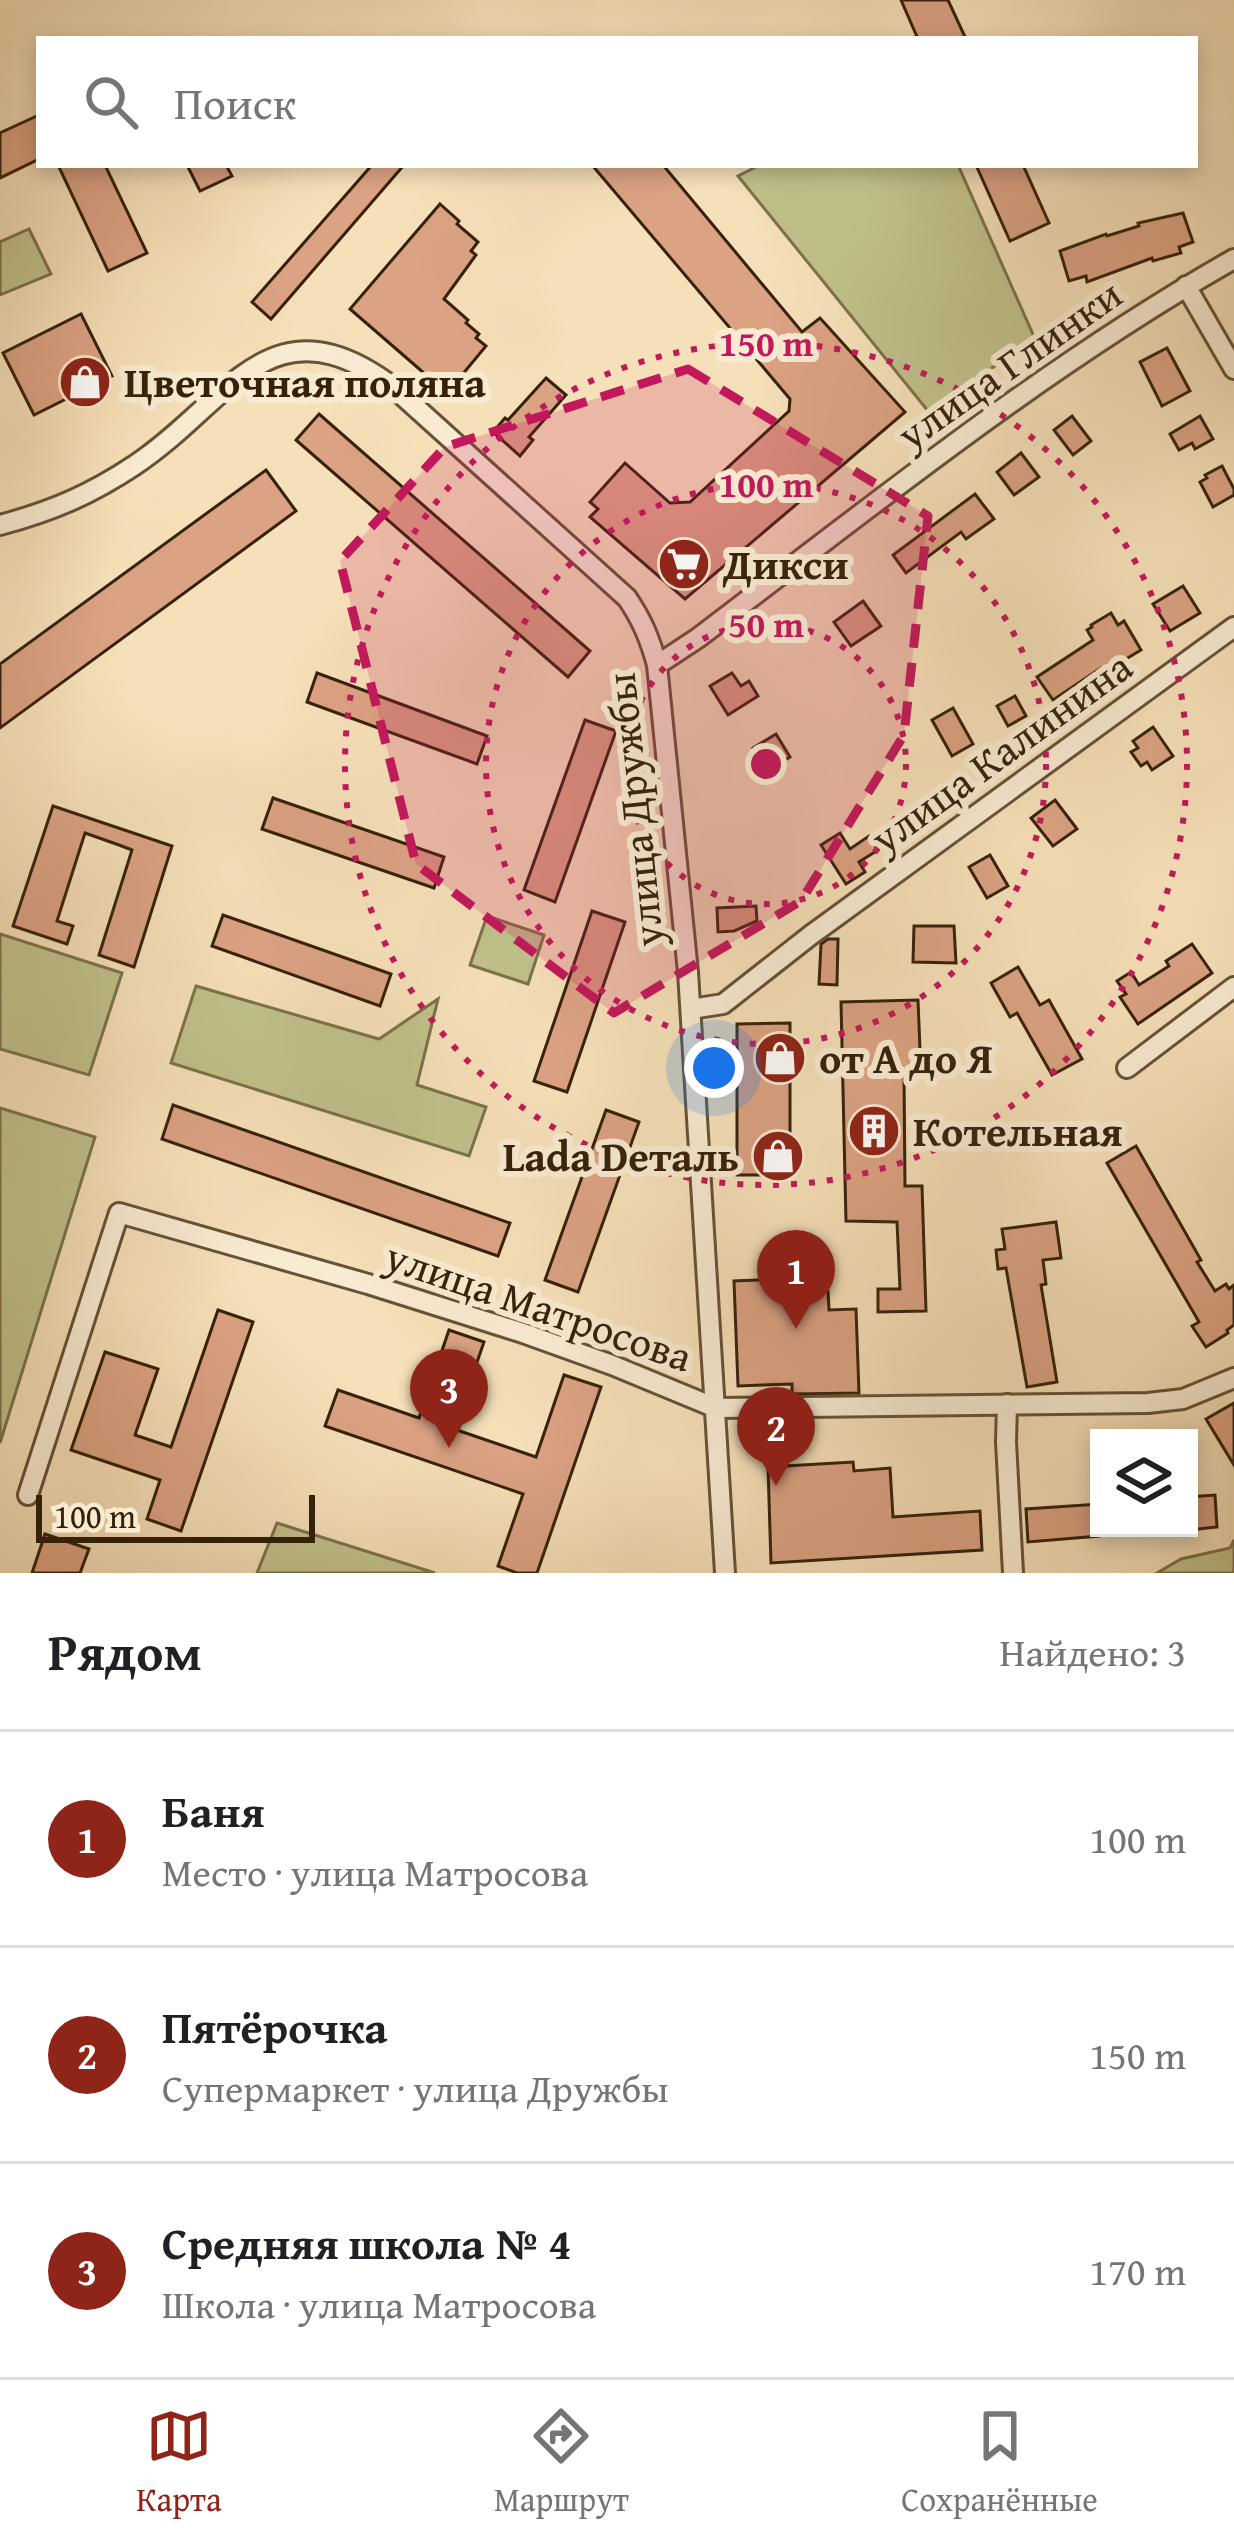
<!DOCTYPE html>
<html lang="ru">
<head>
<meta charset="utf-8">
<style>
	:root { --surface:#fff; --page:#f6f6f6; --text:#202124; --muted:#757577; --line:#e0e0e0; --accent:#8f2418 }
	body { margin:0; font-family:"Gentium Book Plus",serif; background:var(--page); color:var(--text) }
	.controls { position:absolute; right:36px; bottom:36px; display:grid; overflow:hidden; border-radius:0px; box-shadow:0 6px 18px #0003 }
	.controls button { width:108px; height:108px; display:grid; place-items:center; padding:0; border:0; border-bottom:3px solid var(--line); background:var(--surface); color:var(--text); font:60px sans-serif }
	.scale { position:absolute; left:36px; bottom:30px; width:279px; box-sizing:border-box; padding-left:12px; border:6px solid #36220a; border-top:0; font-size:33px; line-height:42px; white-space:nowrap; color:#36220a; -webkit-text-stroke:9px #f9ebd2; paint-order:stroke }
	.you { position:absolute; left:714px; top:1068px; width:42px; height:42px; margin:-30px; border:9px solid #fff; border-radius:50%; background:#1a73e8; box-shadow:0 0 0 18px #1a73e833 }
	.badge { display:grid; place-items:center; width:78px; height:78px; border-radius:50%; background:var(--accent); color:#fff; font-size:39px; font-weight:700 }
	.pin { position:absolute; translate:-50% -99px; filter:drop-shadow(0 3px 6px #0008) }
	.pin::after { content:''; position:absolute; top:63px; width:42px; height:36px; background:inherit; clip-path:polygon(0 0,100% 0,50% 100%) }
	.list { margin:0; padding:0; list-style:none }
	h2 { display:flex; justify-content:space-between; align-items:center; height:156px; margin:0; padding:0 48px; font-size:51px }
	h2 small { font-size:39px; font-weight:400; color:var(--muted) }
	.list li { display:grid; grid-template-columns:78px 1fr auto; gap:36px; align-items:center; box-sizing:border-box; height:216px; padding:0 48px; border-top:3px solid var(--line) }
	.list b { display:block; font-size:45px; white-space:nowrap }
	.list p { margin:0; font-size:39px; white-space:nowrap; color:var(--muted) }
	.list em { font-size:39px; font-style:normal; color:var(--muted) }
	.icon { flex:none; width:66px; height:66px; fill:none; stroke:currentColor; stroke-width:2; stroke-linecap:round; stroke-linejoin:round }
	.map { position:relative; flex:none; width:1234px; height:1573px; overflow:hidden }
	.search { position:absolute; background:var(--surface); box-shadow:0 6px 18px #0003; left:36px; right:36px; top:36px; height:132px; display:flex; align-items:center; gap:30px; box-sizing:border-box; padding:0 42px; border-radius:0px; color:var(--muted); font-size:45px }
	.sheet { height:804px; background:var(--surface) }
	nav { display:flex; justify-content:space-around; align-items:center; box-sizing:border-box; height:168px; border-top:3px solid var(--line); background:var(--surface); font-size:33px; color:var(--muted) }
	nav a { display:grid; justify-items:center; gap:6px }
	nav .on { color:var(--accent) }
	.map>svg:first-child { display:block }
	.green { fill:#c1c18b; stroke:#7c724a; stroke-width:3 }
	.building { fill:#dba283; stroke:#36220a; stroke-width:3 }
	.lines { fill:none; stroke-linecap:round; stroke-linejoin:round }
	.minor-casing { stroke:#665236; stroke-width:24 }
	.minor { stroke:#f9ebd2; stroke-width:18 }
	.marked { fill:#c2185b; fill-opacity:0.2; stroke:#c2185b; stroke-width:9; stroke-dasharray:24 15; stroke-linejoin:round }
	.ring { fill:none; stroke:#c2185b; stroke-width:6; stroke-dasharray:6 12 }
	.labels { text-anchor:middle; stroke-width:12; stroke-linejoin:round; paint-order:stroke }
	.street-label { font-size:42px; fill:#36220a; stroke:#f9ebd2 }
	.poi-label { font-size:42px; font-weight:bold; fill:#36220a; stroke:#f9ebd2; text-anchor:start }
	.centre { fill:#c2185b; stroke:#f9ebd2; stroke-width:6 }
	.ring-label { font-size:36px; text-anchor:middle; font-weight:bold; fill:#c2185b; stroke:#f9ebd2; stroke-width:12; stroke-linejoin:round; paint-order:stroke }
</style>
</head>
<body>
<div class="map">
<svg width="1234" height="1573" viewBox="0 0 1234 1573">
	<rect width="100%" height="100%" fill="#f6e0b9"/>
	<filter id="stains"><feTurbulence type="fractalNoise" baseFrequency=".00167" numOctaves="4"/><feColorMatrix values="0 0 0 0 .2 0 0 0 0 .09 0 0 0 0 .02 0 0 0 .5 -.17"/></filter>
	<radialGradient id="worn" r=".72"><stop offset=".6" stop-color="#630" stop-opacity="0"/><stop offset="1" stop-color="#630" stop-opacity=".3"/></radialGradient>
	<g class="green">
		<polygon points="760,165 958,165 1035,339 928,411 738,176"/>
		<polygon points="29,229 51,274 0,295 0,242"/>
		<polygon points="487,916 544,935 528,984 470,965"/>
		<polygon points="0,934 122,973 89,1075 0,1049"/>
		<polygon points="196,986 379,1039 438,999 417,1085 486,1107 469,1156 171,1063"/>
		<polygon points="0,1108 95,1137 0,1443"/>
		<polygon points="277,1523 435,1573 257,1573"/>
		<polygon points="1234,1540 1234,1573 1157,1573 1181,1559 1230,1548"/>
	</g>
	<g class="building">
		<polygon points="901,0 948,0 966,39 918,39"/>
		<polygon points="39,115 39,159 0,178 0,133"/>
		<polygon points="58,165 105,165 147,253 108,271"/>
		<polygon points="187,165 226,165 232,176 200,191"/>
		<polygon points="372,165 404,165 271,319 252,302"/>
		<polygon points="592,165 663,165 802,332 820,318 905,412 685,599 590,517 598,509 590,502 625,463 670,503 690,502 789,411 790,399"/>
		<polygon points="976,165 1023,165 1049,223 1010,241"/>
		<polygon points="440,204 459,221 457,224 478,242 471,251 476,255 444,299 468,320 466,323 479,334 476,338 486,346 447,393 350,309"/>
		<polygon points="1183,213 1193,242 1179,247 1181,253 1153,261 1152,258 1087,282 1086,276 1069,281 1060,251 1106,234 1107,236 1139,226 1138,223"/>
		<polygon points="81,314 112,376 34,415 3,353"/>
		<polygon points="1167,348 1190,391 1162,406 1140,362"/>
		<polygon points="546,378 566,395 529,437 533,440 520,456 493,432 505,418 508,420"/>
		<polygon points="319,414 590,651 568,677 296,440"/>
		<polygon points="1072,416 1091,441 1073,455 1054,430"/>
		<polygon points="1200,416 1213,439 1195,449 1192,443 1179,450 1170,434"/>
		<polygon points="1021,453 1039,477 1014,495 997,472"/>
		<polygon points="1222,466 1234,489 1234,495 1213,507 1200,482 1207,478 1205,475"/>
		<polygon points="266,470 296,511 0,728 0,664"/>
		<polygon points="975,494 994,519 966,539 961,532 906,573 893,555"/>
		<polygon points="1183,586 1200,613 1170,631 1153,604"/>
		<polygon points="863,601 881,626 851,646 834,622"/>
		<polygon points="1111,613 1118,625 1124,621 1141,650 1104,672 1101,668 1053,700 1037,677 1093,640 1087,630 1092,627 1091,625"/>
		<polygon points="317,673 487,736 477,764 307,702"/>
		<polygon points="732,673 741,686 749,681 758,696 728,715 710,686"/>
		<polygon points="1015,696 1026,716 1008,726 997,706"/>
		<polygon points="953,708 973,744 952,756 932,720"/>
		<polygon points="585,720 616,731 555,902 524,890"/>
		<polygon points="1153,727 1173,756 1152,770 1147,762 1141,766 1131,752 1138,748 1133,741"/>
		<polygon points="776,734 790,757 767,771 753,748"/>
		<polygon points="273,798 444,857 434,888 262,829"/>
		<polygon points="1055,800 1077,829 1053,846 1031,818"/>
		<polygon points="53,806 172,846 134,967 99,955 132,850 119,845 85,833 57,921 73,926 67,944 13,926"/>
		<polygon points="840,833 850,849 869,836 878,850 859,862 865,872 846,884 821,845"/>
		<polygon points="990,855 1008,886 987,898 969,867"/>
		<polygon points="756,906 757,921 734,931 718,932 717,908"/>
		<polygon points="592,911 625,922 567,1092 534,1081"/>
		<polygon points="223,915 391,974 380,1006 212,946"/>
		<polygon points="914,926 954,926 956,963 913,962"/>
		<polygon points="828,939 838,939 837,985 819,984 821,944"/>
		<polygon points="1192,944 1212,973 1138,1024 1120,997 1126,994 1117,981 1131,972 1139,985 1169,966 1166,961"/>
		<polygon points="1018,967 1040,1005 1049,1000 1082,1059 1052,1075 1017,1013 1010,1017 991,983"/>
		<polygon points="918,1000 921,1075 904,1076 905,1186 922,1186 926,1311 878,1312 878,1289 900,1289 897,1222 846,1221 841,1002"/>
		<polygon points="790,1023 790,1175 737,1175 737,1024"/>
		<polygon points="173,1105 510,1223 498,1256 162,1139"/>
		<polygon points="606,1110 639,1122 578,1292 545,1280"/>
		<polygon points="1136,1146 1201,1260 1197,1262 1215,1291 1226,1284 1229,1289 1234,1285 1234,1325 1227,1330 1228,1333 1206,1347 1192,1326 1199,1322 1107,1163"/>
		<polygon points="1056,1222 1061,1258 1043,1260 1046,1284 1041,1285 1057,1382 1027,1387 1006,1268 998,1269 996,1250 1005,1249 1002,1229"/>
		<polygon points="783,1279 783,1293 828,1291 829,1310 856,1309 859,1393 792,1394 792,1384 738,1386 734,1281"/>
		<polygon points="218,1310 253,1322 181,1531 147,1519 160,1480 71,1450 105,1352 158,1369 135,1435 171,1447"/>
		<polygon points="449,1330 484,1342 454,1429 536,1457 564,1375 601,1387 537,1573 517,1573 498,1566 523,1494 325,1426 338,1390 419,1418"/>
		<polygon points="1234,1403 1234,1465 1206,1419"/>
		<polygon points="853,1462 854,1471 890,1468 893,1517 980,1511 982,1550 771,1563 768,1467"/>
		<polygon points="1215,1495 1217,1527 1189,1530 1189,1497"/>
		<polygon points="1099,1504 1099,1536 1028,1542 1026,1509"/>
		<polygon points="45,1534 89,1549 80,1573 32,1573"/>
	</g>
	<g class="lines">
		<g class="minor-casing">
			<g id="minor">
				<polyline points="1186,286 1234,369"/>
				<path d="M0,525C52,511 90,495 135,465C230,402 270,295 393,387L627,598C642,620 650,639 657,665L688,972L725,1573"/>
				<path d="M657,665L698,638C872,506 1044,367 1234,259"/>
				<polyline points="691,1009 723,1004 811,935 1234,627"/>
				<polyline points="1127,1068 1234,987"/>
				<polyline points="1007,1404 1006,1442 1013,1573"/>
				<polyline points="28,1495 119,1213 368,1284 523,1333 612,1365 716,1408 1148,1403 1183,1399 1234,1378"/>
			</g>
		</g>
		<use href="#minor" class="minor"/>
	</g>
	<path class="marked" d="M688,369L928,516L904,735L801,901L614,1013L416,864L340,561L445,447Z"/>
	<g class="ring">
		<circle cx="766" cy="764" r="140"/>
		<circle cx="766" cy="764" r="280"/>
		<circle cx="766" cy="764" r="421"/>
	</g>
	<defs>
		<g id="shop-disc" transform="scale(2.7)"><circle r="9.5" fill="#8f2418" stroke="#f9ebd2"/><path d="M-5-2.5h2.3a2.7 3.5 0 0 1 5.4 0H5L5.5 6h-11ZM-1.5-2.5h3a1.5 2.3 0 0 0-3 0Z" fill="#fff"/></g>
		<g id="supermarket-disc" transform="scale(2.7)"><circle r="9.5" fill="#8f2418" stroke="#f9ebd2"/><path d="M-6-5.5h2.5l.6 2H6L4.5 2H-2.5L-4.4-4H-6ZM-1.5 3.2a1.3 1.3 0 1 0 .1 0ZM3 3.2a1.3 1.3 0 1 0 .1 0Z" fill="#fff"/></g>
		<g id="building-disc" transform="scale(2.7)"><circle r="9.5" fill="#8f2418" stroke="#f9ebd2"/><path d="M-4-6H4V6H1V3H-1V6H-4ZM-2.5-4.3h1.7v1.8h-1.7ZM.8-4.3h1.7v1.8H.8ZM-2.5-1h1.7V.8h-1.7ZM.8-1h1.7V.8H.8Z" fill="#fff"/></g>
	</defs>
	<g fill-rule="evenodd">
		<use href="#shop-disc" x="85" y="382"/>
		<use href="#supermarket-disc" x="684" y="564"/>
		<use href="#shop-disc" x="780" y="1058"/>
		<use href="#building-disc" x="874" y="1131"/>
		<use href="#shop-disc" x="778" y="1156"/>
	</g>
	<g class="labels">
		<g class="street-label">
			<text transform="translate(1009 364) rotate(-35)" y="15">улица Глинки</text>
			<text transform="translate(1001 752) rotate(-36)" y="15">улица Калинина</text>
			<text transform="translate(634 810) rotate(-96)" y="15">улица Дружбы</text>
			<text transform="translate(539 1306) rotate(19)" y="15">улица Матросова</text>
		</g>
		<g class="poi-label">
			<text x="124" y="397">Цветочная поляна</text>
			<text x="723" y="579">Дикси</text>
			<text x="819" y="1073">от А до Я</text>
			<text x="913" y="1146">Котельная</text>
			<text x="739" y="1171" text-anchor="end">Lada Dеталь</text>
		</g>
	</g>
	<circle cx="766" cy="764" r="18" class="centre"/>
	<g class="ring-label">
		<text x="766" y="356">150 m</text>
		<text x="766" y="497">100 m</text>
		<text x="766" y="637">50 m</text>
	</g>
	<rect width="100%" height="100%" filter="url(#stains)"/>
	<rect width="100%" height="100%" fill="url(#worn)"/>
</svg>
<div class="controls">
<button><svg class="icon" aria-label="layers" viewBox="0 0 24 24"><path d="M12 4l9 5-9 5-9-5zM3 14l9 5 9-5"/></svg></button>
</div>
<div class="scale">100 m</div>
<div class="you"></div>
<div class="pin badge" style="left:796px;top:1329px">1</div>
<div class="pin badge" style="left:776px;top:1486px">2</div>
<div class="pin badge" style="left:449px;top:1448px">3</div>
<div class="search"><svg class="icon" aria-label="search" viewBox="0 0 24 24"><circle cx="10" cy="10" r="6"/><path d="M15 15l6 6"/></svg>Поиск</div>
</div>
<section class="sheet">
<h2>Рядом<small>Найдено: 3</small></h2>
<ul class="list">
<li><span class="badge">1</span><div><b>Баня</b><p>Место · улица Матросова</p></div><em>100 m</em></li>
<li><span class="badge">2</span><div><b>Пятёрочка</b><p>Супермаркет · улица Дружбы</p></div><em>150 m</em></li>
<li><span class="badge">3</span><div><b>Средняя школа № 4</b><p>Школа · улица Матросова</p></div><em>170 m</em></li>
</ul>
</section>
<nav>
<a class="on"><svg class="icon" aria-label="map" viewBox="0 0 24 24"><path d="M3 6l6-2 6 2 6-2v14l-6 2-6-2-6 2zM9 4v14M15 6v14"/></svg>Карта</a>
<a><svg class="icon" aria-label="directions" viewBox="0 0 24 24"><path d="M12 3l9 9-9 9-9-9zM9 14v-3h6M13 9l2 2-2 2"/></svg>Маршрут</a>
<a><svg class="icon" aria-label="saved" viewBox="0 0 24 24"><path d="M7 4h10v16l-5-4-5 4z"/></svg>Сохранённые</a>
</nav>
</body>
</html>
